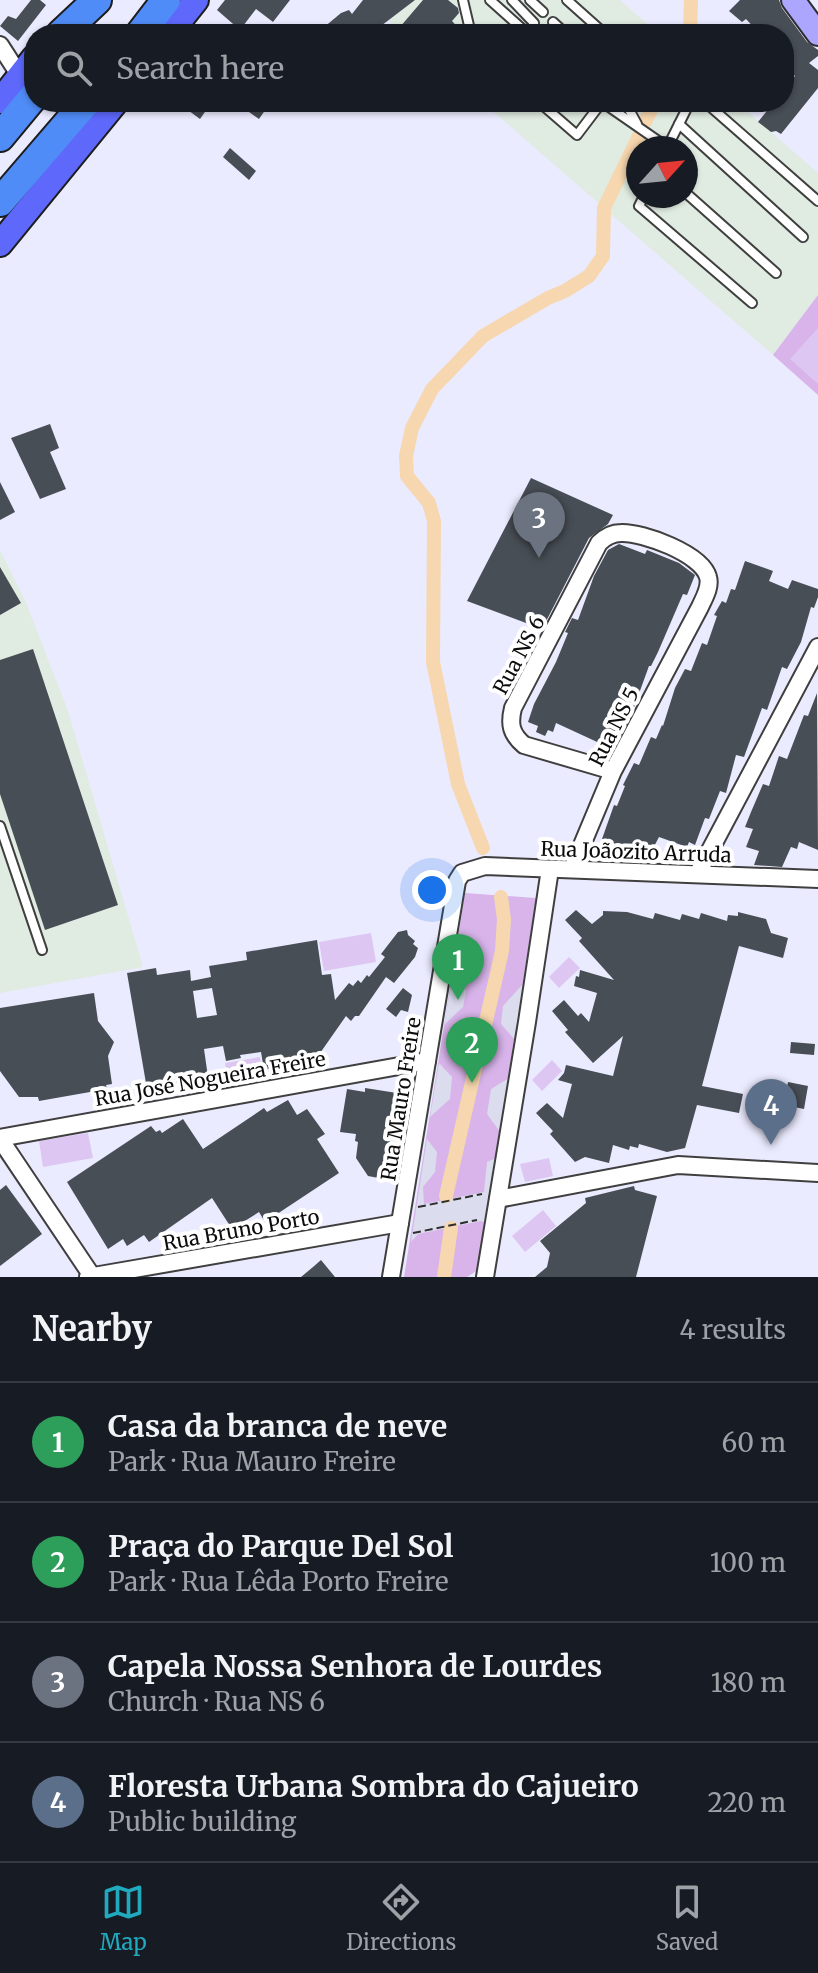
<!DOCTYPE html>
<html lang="en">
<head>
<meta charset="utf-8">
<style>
	:root { --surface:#171b24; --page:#20242c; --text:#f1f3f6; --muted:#9ea1a6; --line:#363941; --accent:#21a9be }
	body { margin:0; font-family:Merriweather,serif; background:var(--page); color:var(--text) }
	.compass { position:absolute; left:626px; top:136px; width:72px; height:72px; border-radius:50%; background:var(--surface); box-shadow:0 2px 6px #0004; rotate:63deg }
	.you { position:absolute; left:432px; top:890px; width:28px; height:28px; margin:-20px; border:6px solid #fff; border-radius:50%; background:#1a73e8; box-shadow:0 0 0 12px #1a73e833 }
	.badge { display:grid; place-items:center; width:52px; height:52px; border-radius:50%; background:var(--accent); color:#fff; font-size:26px; font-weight:700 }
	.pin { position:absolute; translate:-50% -66px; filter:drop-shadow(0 2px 4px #0008) }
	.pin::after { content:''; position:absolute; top:42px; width:28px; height:24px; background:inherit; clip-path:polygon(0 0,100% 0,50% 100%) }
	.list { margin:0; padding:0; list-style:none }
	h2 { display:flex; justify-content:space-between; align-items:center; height:104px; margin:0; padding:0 32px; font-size:34px }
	h2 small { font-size:26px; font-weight:400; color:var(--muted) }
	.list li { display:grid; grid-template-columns:52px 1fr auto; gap:24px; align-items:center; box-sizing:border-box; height:120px; padding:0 32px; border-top:2px solid var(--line) }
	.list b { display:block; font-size:30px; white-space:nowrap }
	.list p { margin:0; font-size:26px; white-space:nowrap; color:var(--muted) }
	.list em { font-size:26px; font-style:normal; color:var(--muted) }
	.icon { flex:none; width:44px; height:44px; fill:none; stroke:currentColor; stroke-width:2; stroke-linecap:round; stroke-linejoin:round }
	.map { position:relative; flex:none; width:818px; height:1277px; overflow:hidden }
	.search { position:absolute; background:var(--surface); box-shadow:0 2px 6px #0004; left:24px; right:24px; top:24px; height:88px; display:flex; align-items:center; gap:20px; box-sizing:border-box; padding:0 28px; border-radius:32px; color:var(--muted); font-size:30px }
	.sheet { height:584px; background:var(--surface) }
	nav { display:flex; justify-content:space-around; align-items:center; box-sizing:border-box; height:112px; border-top:2px solid var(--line); background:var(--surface); font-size:22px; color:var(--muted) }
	nav a { display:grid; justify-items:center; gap:4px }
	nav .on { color:var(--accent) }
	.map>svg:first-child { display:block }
	.industrial { fill:#e0ebe1; fill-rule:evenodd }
	.green { fill:#d8b4ea }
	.pitch { fill:#ddc6f1 }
	.plaza { fill:#dbdcee }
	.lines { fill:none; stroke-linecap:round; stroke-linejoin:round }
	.canal { stroke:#f7d7af; stroke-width:14 }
	.building { fill:#484e55; fill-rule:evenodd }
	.lane-casing { stroke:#3f3f3f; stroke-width:12 }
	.street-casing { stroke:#3f3f3f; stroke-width:20 }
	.secondary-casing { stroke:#2e2e2e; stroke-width:26 }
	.primary-casing { stroke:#1d1d1d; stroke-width:28 }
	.highway-casing { stroke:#1d1d1d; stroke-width:32 }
	.path { stroke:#2e2e2e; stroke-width:2; stroke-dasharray:8 4; stroke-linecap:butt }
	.lane { stroke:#fff; stroke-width:8 }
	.street { stroke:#fff; stroke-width:16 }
	.secondary { stroke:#ada6ff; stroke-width:22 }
	.primary { stroke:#5e68fb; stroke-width:24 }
	.highway { stroke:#508cf7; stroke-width:28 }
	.labels { text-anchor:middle; stroke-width:8; stroke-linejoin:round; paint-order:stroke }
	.street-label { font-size:20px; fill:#0c0c0c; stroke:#fff }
</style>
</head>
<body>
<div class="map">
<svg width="818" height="1277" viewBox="0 0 818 1277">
	<rect width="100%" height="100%" fill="#ebebff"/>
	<g class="industrial">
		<polygon points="365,0 620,0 659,34 404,34"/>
		<path d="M482,102H737L818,173V295L773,355ZM638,148H686V196H638Z"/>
		<polygon points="0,550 25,600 68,711 143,967 0,993"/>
	</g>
	<g class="green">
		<polygon points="818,295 818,395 773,355"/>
		<polygon points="465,893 536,898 478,1270 467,1277 404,1277"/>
	</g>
	<g class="pitch">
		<polygon points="818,328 818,384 790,359"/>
		<polygon points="371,933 376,962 324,971 319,942"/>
		<polygon points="569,957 580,968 559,988 549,977"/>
		<polygon points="260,1057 263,1076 228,1082 225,1063"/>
		<polygon points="552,1060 562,1071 542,1091 532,1080"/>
		<polygon points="88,1133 93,1158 43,1167 39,1141"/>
		<polygon points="549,1158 553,1176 525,1182 520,1164"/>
		<polygon points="543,1210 556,1226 525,1252 512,1236"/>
	</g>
	<g class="plaza">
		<polygon points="453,974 466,991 463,1007 444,1025"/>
		<polygon points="523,984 515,1040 501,1024 503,1006"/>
		<polygon points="439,1063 452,1077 450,1099 430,1117"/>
		<polygon points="509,1078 500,1132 487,1114 491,1089"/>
		<polygon points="427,1139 437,1152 435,1172 423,1187 424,1204 484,1192 487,1162 496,1158 486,1223 481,1221 418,1234 411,1242"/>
	</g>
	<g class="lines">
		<g class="canal">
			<polyline points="690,34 691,0"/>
			<polyline points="645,122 655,102"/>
			<polyline points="483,848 458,784 433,662 434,521 429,503 407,476 406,456 412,428 432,389 483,336 548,298 565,291 589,276 603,256 604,208 639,136"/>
			<polyline points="446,1196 502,951 504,919 501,897"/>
			<polyline points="444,1277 451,1228"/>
		</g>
	</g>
	<g class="building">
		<polygon points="31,0 40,0 46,5 18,41 0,26 8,16 16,19"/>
		<polygon points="225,0 290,0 273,22 256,9 240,30 217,10"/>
		<polygon points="363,0 415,0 373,32 368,26 358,34 327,34 323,28 341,13 349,10 352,14"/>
		<polygon points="423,0 448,0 458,8 459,13 452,21 464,34 394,34"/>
		<polygon points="740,0 779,0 782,8 807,42 818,50 818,56 809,63 818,70 818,88 781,134 776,131 771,132 758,122 774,102 784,102 784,90 795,76 784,65 784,34 760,34 746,19 742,22 729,11"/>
		<polygon points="177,102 212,102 200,119"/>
		<polygon points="235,102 256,102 266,109 259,119"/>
		<polygon points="230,148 256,171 249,180 223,157"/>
		<polygon points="50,424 59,448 50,452 66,489 40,499 11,438"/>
		<polygon points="531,478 613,515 608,524 589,538 542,629 467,601"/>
		<polygon points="0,482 15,512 0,520"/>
		<polygon points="619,544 645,554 647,550 679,563 695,575 687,595 683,594 658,652 651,666 649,666 633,710 618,738 613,736 608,747 556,723 553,732 548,730 545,736 536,732 538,726 528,722 534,704 556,662 568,633 565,632 572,618 578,620 594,576 608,550"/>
		<polygon points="745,561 773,571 769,581 788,589 792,580 818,589 818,597 814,608 811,607 801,642 787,669 782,667 767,710 762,708 744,757 736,755 726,793 720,791 709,819 705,818 695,845 689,842 687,847 659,837 648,858 623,855 626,848 602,839 614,805 617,806 625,786 623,785 634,763 639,765 651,737 656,739 662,725 663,726 675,688 685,669 691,671 702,643 707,645 717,616 714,615 722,601 726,603 731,589 735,590"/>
		<polygon points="0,567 21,603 0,615"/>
		<polygon points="33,649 118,905 45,930 0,794 0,660"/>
		<polygon points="817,693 818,850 799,842 797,849 791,847 782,867 754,865 759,851 746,847 753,829 745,827 751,812 763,784 769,786 779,756 787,759 804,715 808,716"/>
		<polygon points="576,910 592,924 603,915 603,911 627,912 653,919 655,913 680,920 682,914 699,919 701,913 727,921 728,915 738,916 738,912 766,919 771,933 788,938 783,958 739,946 702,1086 743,1094 739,1113 697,1105 685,1148 667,1152 639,1144 638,1148 630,1146 629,1150 613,1145 609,1163 585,1157 575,1162 550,1134 553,1131 536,1113 547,1103 563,1118 572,1084 558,1080 564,1073 566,1065 613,1076 623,1036 593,1063 565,1032 568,1030 552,1011 564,1000 578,1016 581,1013 589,1022 597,993 574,986 576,976 579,977 580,970 614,980 579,941 582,938 565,920"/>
		<path d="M407,930L408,935L415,941L413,944L418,948L415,957L394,983L386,977L359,1016H355L351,1021L346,1016L318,1056H314L301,1072L282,1075L280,1067L264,1070L261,1052L240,1055L241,1058L226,1061L223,1046L204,1049L208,1077L147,1089L127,973L156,968L157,975L190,970L191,981L211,977L209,966L247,960L246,952L317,940L322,975L331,974L335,1000L349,983L353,986L358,980L361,983L367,975L369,977L385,957L381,954L398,932ZM212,988L217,1015L197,1018L193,991Z"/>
		<polygon points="403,988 412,995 408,1012 401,1010 396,1017 386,1009"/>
		<polygon points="94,993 98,1021 114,1042 108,1056 112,1084 106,1085 107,1089 39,1101 38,1097 19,1097 0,1071 0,1008"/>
		<polygon points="791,1042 815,1044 814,1055 790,1053"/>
		<polygon points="788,1082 808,1086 804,1109 784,1105"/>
		<polygon points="365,1088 397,1093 384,1179 368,1176 356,1158 358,1142 355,1141 356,1134 340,1132 347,1089 365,1092"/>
		<polygon points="288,1100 297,1115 307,1109 325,1134 317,1139 339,1173 265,1222 259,1212 232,1229 212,1198 149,1242 144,1235 127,1246 123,1239 108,1249 67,1182 151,1126 156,1132 160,1130 162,1133 183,1119 203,1149 264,1108 267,1112"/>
		<polygon points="6,1185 42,1234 0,1266 0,1190"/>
		<polygon points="634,1186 635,1190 657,1196 636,1277 535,1277 547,1267 550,1253 540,1241 586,1203 585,1198"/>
		<polygon points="321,1260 335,1277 301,1277 313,1267"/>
	</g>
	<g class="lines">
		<g class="lane-casing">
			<g id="lane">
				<polyline points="463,0 471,34"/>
				<polyline points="490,0 528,34"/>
				<polyline points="512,0 534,23"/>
				<polyline points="530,0 543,12"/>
				<polyline points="567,0 605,34"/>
				<polyline points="553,22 566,34"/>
				<polyline points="544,32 545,34"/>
				<polyline points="539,102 577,135 602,102"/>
				<polyline points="602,102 667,147"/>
				<polyline points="625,102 637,124"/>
				<polyline points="705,102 818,201"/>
				<polyline points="679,124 803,237"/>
				<polyline points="667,148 690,102"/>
				<polyline points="686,193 776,273"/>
				<polyline points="644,196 639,206 752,303"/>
				<polyline points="0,826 42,950"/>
			</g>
		</g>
		<g class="street-casing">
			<g id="street">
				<polyline points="0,45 20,76"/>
				<path d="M572,869L613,771L700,607C704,598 711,587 708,577C702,554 643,532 621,533C612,533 605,537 599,543L513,708C509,724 511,734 524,745L613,771"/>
				<polyline points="698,873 818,647"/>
				<polyline points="0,1138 427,1061"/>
				<polyline points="0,1139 92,1276"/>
				<polyline points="498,1199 678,1165 818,1173"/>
				<polyline points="88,1277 400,1223"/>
				<polyline points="391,1277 457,881 462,873 485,866 818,879"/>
				<polyline points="485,1277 527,1022 550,869"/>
			</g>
		</g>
		<g class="secondary-casing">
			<polyline id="secondary" points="793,0 818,34"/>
		</g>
		<g class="primary-casing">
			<g id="primary">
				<polyline points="169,34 196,0"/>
				<polyline points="0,101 34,58"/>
				<polyline points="0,244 116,102"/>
			</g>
		</g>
		<g class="highway-casing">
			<g id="highway">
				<polyline points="61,34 97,0"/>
				<polyline points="140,34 166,0"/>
				<polyline points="0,137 34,96"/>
				<polyline points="0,202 86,102"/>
			</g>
		</g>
		<g class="path">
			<polyline points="418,1207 482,1194"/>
			<polyline points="413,1233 477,1220"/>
		</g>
		<use href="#lane" class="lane"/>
		<use href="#street" class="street"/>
		<use href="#secondary" class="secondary"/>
		<use href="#primary" class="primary"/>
		<use href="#highway" class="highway"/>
	</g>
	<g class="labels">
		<g class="street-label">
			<text transform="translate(519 655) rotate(-62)" y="7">Rua NS 6</text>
			<text transform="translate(614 727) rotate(-63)" y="7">Rua NS 5</text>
			<text transform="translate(636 852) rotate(2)" y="7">Rua Joãozito Arruda</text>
			<text transform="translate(210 1079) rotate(-10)" y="7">Rua José Nogueira Freire</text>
			<text transform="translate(401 1099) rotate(-81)" y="7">Rua Mauro Freire</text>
			<text transform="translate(241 1230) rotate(-10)" y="7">Rua Bruno Porto</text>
		</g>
	</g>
</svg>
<svg class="compass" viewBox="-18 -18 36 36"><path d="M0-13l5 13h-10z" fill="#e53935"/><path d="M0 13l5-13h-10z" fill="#9ea1a6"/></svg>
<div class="you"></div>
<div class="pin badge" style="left:458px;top:1000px;background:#2e9e5b">1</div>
<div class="pin badge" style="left:472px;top:1083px;background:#2e9e5b">2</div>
<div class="pin badge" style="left:539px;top:558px;background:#6b7280">3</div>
<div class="pin badge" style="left:771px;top:1145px;background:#5c6f8a">4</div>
<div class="search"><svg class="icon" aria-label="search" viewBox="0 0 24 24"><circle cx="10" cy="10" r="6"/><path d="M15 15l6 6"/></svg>Search here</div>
</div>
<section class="sheet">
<h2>Nearby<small>4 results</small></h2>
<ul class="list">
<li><span class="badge" style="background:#2e9e5b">1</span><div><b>Casa da branca de neve</b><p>Park · Rua Mauro Freire</p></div><em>60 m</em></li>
<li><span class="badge" style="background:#2e9e5b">2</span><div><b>Praça do Parque Del Sol</b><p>Park · Rua Lêda Porto Freire</p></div><em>100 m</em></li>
<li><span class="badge" style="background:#6b7280">3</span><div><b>Capela Nossa Senhora de Lourdes</b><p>Church · Rua NS 6</p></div><em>180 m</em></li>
<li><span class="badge" style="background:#5c6f8a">4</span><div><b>Floresta Urbana Sombra do Cajueiro</b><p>Public building</p></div><em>220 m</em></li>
</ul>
</section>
<nav>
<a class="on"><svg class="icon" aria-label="map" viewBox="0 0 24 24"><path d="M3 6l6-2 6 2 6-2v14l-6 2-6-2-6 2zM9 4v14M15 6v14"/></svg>Map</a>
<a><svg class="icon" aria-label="directions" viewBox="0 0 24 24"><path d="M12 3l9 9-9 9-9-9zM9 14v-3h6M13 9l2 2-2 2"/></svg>Directions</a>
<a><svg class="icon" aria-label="saved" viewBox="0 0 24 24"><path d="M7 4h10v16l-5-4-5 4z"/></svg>Saved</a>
</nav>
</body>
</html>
